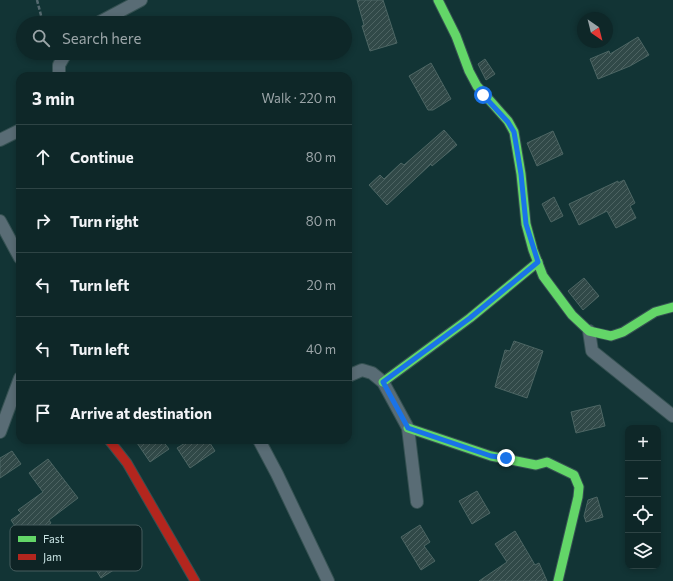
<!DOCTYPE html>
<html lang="en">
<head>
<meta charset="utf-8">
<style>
	:root { --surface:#0e2728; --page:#1c3334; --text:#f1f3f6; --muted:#9ba5a8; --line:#2e4445 }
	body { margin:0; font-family:Commissioner,sans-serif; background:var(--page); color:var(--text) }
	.controls { position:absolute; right:12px; bottom:12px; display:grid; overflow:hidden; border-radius:8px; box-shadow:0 2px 6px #0003 }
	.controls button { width:36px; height:36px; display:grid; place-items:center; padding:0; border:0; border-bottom:1px solid var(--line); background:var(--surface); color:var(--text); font:20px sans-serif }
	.compass { position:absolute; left:577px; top:12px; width:36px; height:36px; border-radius:50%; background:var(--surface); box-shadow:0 2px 6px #0003; rotate:145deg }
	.stop { position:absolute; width:12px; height:12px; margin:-9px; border:3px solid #1a73e8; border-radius:50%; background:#fff }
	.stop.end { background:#1a73e8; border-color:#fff; box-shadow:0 1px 4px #0008 }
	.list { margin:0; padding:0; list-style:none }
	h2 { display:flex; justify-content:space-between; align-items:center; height:52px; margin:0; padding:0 16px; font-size:17px }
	h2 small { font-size:13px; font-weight:400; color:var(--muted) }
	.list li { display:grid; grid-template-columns:26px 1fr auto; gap:12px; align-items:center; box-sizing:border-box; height:64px; padding:0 16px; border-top:1px solid var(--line) }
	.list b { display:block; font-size:15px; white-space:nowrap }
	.list em { font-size:13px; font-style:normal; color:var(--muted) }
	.icon { flex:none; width:22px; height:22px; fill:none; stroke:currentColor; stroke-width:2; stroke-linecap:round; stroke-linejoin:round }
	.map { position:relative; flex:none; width:673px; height:581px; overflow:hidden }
	.search { position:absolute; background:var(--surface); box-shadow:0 2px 6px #0003; left:16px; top:16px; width:336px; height:44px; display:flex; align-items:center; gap:10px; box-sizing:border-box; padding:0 14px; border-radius:22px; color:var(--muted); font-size:15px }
	.panel { position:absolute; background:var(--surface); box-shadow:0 2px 6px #0003; left:16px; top:72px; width:336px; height:372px; border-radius:12px }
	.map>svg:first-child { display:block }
	.building { fill:url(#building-hatch); stroke:#4d6664 }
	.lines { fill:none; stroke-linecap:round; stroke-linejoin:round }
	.street-casing { stroke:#355152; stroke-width:14 }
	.fast-casing { stroke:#355152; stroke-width:11 }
	.jam-casing { stroke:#355152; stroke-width:11 }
	.path { stroke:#566a70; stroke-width:2.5; stroke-dasharray:4 2; stroke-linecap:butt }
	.street { stroke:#596c75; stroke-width:12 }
	.fast { stroke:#63d668; stroke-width:9 }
	.jam { stroke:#b3261e; stroke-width:9 }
	.route { stroke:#1a73e8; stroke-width:5 }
	.key { fill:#0e2425; stroke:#465d5e; stroke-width:1 }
	.key-label { font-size:11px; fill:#c7e2e2 }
</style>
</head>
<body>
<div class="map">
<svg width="673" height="581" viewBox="0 0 673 581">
	<defs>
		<pattern id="building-hatch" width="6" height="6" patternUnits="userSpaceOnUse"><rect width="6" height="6" fill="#314948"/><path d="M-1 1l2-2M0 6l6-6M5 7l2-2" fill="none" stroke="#4d6362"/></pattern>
	</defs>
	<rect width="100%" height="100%" fill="#123435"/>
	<g class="building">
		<polygon points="357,0 383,0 397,43 370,51 362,26 364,25"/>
		<polygon points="638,37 649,55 630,66 598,79 590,59 609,51 610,54"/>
		<polygon points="485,59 495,74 486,80 478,64"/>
		<polygon points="431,63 451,99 433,110 428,110 409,76"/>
		<polygon points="444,130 457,145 432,166 431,164 387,205 369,185 380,175 384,179 401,163 404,165"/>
		<polygon points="553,131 563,154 537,166 527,143"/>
		<polygon points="624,180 635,203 630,206 636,218 616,228 607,211 579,225 569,204 618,181 618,183"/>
		<polygon points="554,197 563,216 551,222 542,204"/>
		<polygon points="584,278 599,296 583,310 568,291"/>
		<polygon points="514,341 543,351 527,398 495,387 505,350 510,351"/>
		<polygon points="600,405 605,426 576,433 571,412"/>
		<polygon points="135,440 162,440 169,449 150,462"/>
		<polygon points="190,440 208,440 215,451 190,468 177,448"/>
		<polygon points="12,451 21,464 0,478 0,458"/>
		<polygon points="48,459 78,498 49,520 51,523 25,541 11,520 21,513 18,510 43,492 29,473"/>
		<polygon points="477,491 490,513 472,524 459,501"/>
		<polygon points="597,497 603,517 586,522 584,516 588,500"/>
		<polygon points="420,525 430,542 424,546 435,561 421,570 401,537"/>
		<polygon points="515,531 535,565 539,563 547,581 479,581 507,562 495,544"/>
		<polygon points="113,537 128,561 101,578 86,553"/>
	</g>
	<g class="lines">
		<g class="street-casing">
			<g id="street">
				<polyline points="98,23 141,0"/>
				<polyline points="59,76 59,65 66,53"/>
				<polyline points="0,140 20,130"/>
				<polyline points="0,221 20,258"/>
				<polyline points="589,331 592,351 673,416"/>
				<polyline points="348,376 362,370 372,373 383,382 408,428 417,502"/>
				<polyline points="0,432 20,378"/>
				<polyline points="259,440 277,474 328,581"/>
			</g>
		</g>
		<g class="fast-casing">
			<g id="fast">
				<polyline points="438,0 456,36 469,71 477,86 508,121 514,132 521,174 526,224 533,250 543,276 572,315 589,331 611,336 623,332 655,312 673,307"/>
				<polyline points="383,382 470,318 538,262"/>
				<polyline points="408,428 491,456 536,465 547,462 574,475 579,487 578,497 558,581"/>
			</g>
		</g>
		<g class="jam-casing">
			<polyline id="jam" points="109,440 127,463 195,581"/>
		</g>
		<polyline class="path" points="37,0 43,23"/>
		<use href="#street" class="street"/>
		<use href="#fast" class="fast"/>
		<use href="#jam" class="jam"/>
	</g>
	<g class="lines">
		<polyline class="route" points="483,95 508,122 514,132 521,174 526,224 538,262 470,318 383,382 408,428 491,456 506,458"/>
	</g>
	<rect x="10" y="525" width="132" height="46" rx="6" class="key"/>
	<rect x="18" y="536" width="18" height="6" fill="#63d668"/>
	<rect x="18" y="554" width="18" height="6" fill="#b3261e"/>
	<g class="key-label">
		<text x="43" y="543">Fast</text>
		<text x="43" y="561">Jam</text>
	</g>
</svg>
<div class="controls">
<button>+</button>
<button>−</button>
<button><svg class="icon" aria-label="locate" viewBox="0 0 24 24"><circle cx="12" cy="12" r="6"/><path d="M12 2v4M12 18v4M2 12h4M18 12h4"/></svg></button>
<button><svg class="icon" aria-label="layers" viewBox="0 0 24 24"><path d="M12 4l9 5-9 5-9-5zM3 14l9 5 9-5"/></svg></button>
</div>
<svg class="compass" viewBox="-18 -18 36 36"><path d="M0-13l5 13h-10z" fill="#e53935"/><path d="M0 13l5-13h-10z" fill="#9ba5a8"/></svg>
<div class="stop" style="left:483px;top:95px"></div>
<div class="stop end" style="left:506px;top:458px"></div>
<div class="search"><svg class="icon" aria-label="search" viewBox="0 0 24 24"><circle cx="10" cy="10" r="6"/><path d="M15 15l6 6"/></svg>Search here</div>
<section class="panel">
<h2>3 min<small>Walk · 220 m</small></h2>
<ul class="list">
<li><svg class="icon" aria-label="ahead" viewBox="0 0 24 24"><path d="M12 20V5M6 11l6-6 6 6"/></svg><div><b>Continue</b></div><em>80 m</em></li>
<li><svg class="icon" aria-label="right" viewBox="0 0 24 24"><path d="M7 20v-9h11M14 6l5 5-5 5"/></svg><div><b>Turn right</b></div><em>80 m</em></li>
<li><svg class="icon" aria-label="left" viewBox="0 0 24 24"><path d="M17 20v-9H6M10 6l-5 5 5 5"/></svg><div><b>Turn left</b></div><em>20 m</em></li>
<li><svg class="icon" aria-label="left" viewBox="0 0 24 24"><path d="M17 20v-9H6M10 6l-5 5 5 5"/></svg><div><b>Turn left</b></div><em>40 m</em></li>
<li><svg class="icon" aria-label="arrive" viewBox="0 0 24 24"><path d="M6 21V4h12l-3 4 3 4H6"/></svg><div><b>Arrive at destination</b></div></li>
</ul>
</section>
</div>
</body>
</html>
